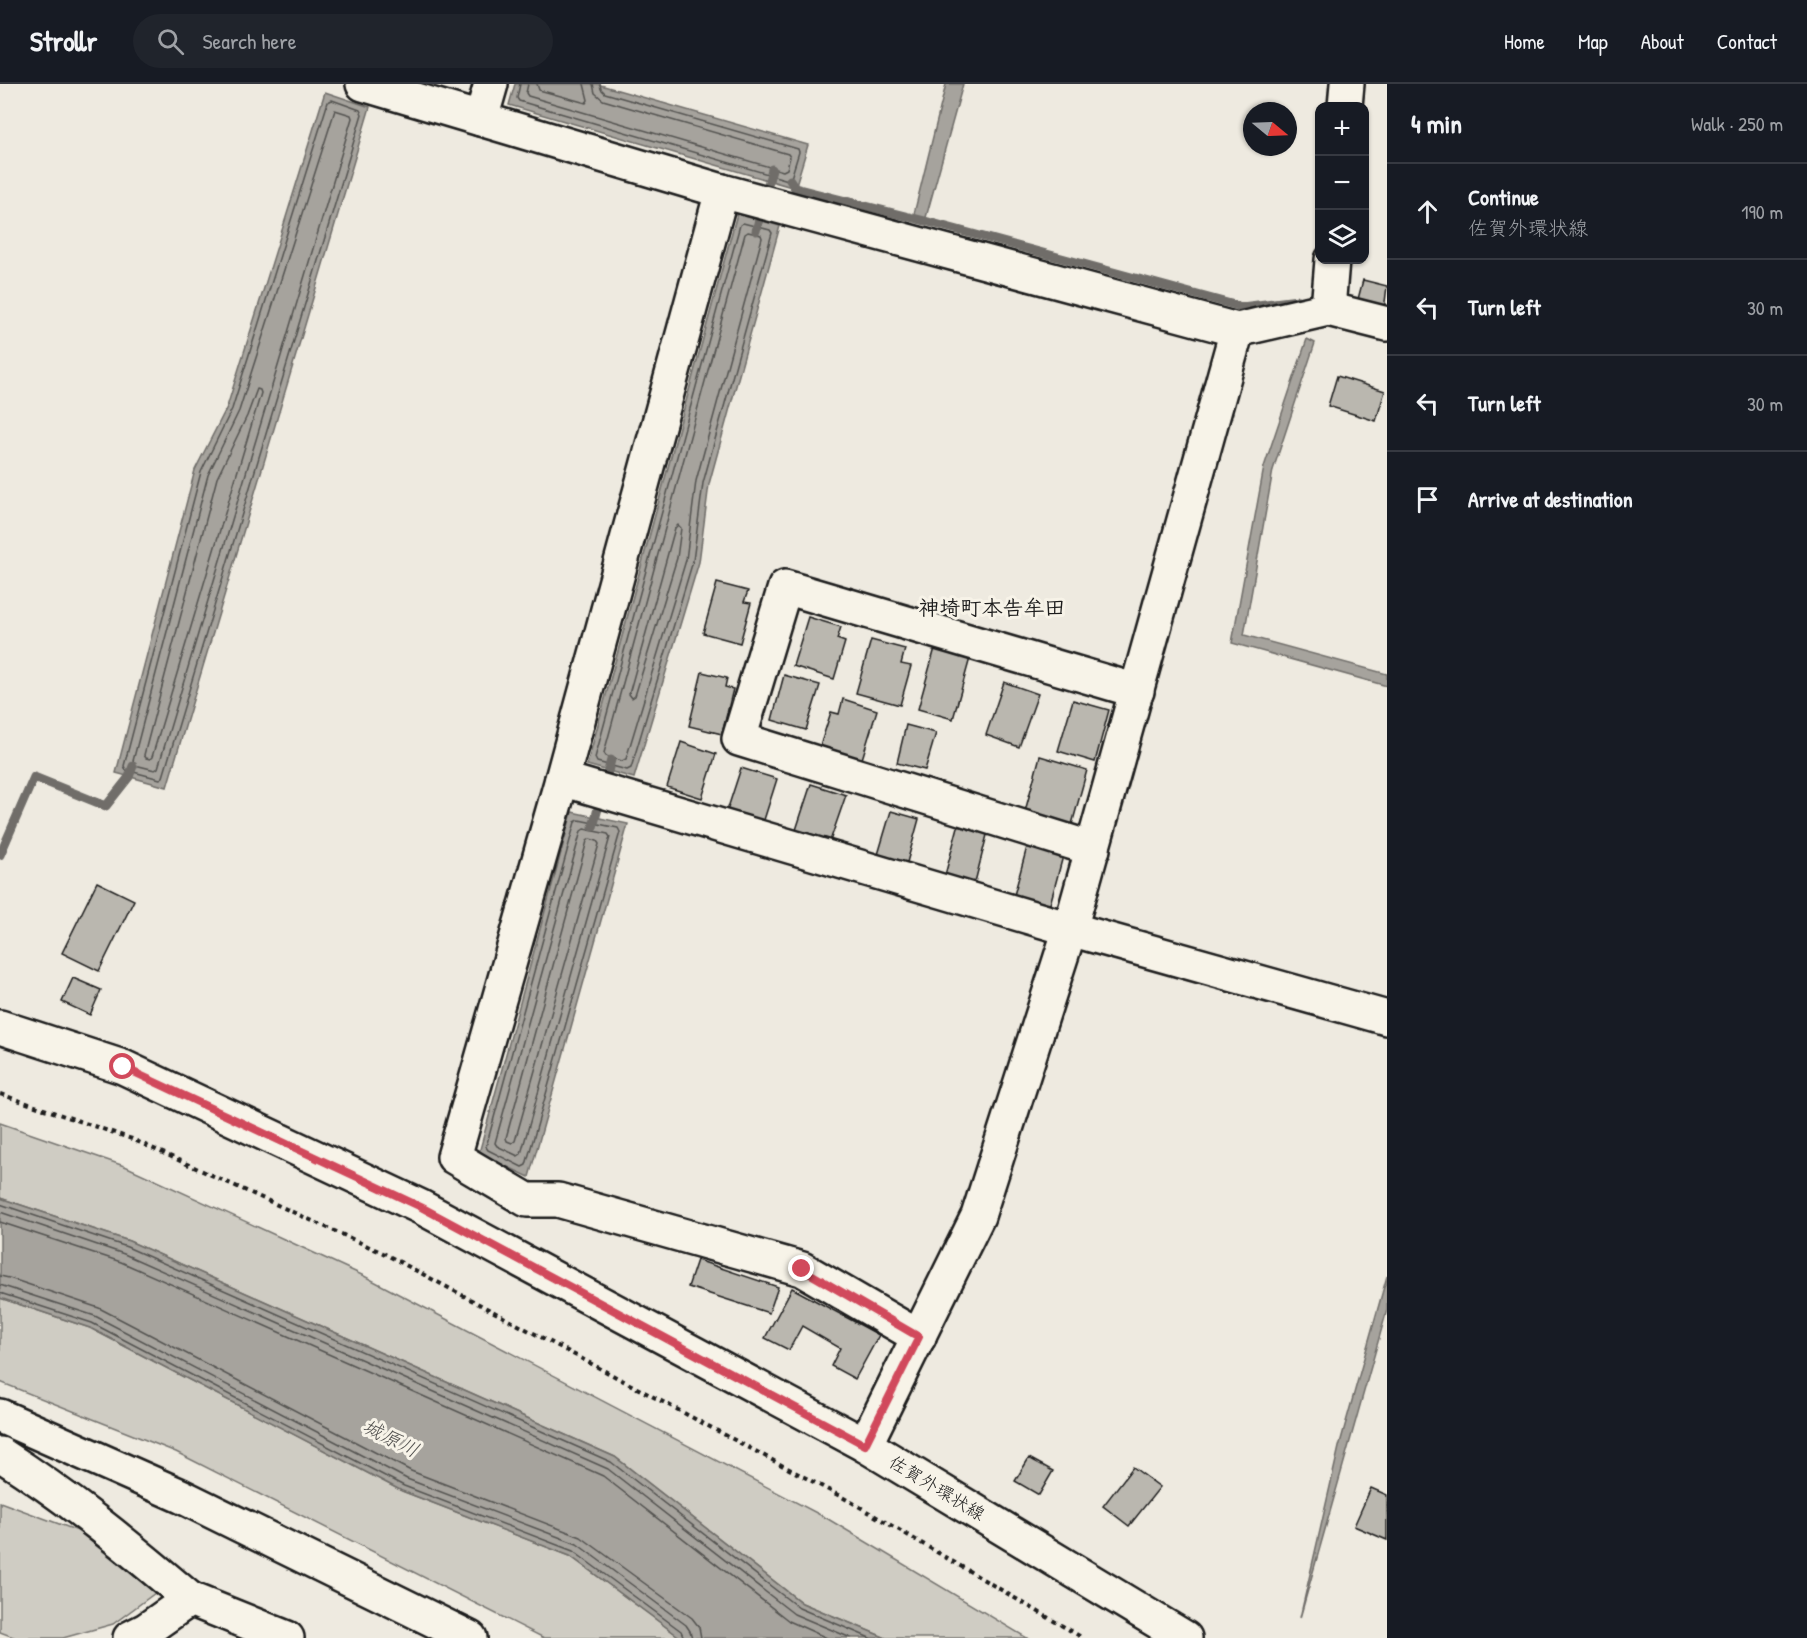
<!DOCTYPE html>
<html lang="en">
<head>
<meta charset="utf-8">
<style>
	:root { --surface:#171b24; --page:#20242c; --text:#f1f3f6; --muted:#9ea1a6; --line:#363941 }
	body { margin:0; font-family:"Patrick Hand","Klee One",sans-serif; background:var(--page); color:var(--text) }
	.controls { position:absolute; right:18px; top:18px; display:grid; overflow:hidden; border-radius:12px; box-shadow:0 2px 4px #0004 }
	.controls button { width:54px; height:54px; display:grid; place-items:center; padding:0; border:0; border-bottom:2px solid var(--line); background:var(--surface); color:var(--text); font:30px sans-serif }
	.compass { position:absolute; left:1243px; top:18px; width:54px; height:54px; border-radius:50%; background:var(--surface); box-shadow:0 2px 4px #0004; rotate:109deg }
	.stop { position:absolute; width:18px; height:18px; margin:-14px; border:4px solid #d1495b; border-radius:50%; background:#fff }
	.stop.end { background:#d1495b; border-color:#fff; box-shadow:0 2px 6px #0008 }
	.list { margin:0; padding:0; list-style:none }
	h2 { display:flex; justify-content:space-between; align-items:center; height:78px; margin:0; padding:0 24px; font-size:26px }
	h2 small { font-size:20px; font-weight:400; color:var(--muted) }
	.list li { display:grid; grid-template-columns:39px 1fr auto; gap:18px; align-items:center; box-sizing:border-box; height:96px; padding:0 24px; border-top:2px solid var(--line) }
	.list b { display:block; font-size:22px; white-space:nowrap }
	.list p { margin:0; font-size:20px; white-space:nowrap; color:var(--muted) }
	.list em { font-size:20px; font-style:normal; color:var(--muted) }
	.icon { flex:none; width:33px; height:33px; fill:none; stroke:currentColor; stroke-width:2; stroke-linecap:round; stroke-linejoin:round }
	.map { position:relative; flex:none; width:1387px; height:1554px; overflow:hidden }
	header { display:flex; align-items:center; gap:36px; box-sizing:border-box; height:84px; padding:0 30px; background:var(--surface); border-bottom:2px solid var(--line) }
	header strong { font-size:28px }
	nav { display:flex; gap:33px; margin-inline-start:auto; font-size:21px }
	.search { width:420px; height:54px; background:var(--page); display:flex; align-items:center; gap:15px; box-sizing:border-box; padding:0 21px; border-radius:33px; color:var(--muted); font-size:22px }
	main { display:flex }
	aside { flex:1; background:var(--surface) }
	.map>svg:first-child { display:block }
	.green { fill:#cfccc3; stroke:#767470; stroke-width:1.5 }
	.water { fill:#a6a39d; stroke:#6f6d69; stroke-width:1.5 }
	.lines { fill:none; stroke-linecap:round; stroke-linejoin:round }
	.shore { stroke:#535250; stroke-width:1.5 }
	.stream { stroke:#6f6d69; stroke-width:9 }
	.building { fill:#bab7af; stroke:#1c1c1c; stroke-width:1.5 }
	.minor-casing { stroke:#1c1c1c; stroke-width:38 }
	.primary-casing { stroke:#1c1c1c; stroke-width:38 }
	.path { stroke:#1c1c1c; stroke-width:4; stroke-dasharray:4.5 4.5; stroke-linecap:butt }
	.minor { stroke:#f7f3e8; stroke-width:33 }
	.primary { stroke:#f7f3e8; stroke-width:33 }
	.route { stroke:#d1495b; stroke-width:8 }
	.labels { text-anchor:middle; stroke-width:6; stroke-linejoin:round; paint-order:stroke }
	.street-label { font-size:18px; fill:#1c1c1c; stroke:#f7f3e8 }
	.water-label { font-size:20px; font-style:italic; fill:#535250; stroke:#f7f3e8 }
	.quarter-label { font-size:21px; font-weight:bold; fill:#1c1c1c; stroke:#f7f3e8 }
</style>
</head>
<body>
<header>
<strong>Strollr</strong>
<div class="search"><svg class="icon" aria-label="search" viewBox="0 0 24 24"><circle cx="10" cy="10" r="6"/><path d="M15 15l6 6"/></svg>Search here</div>
<nav><a>Home</a><a>Map</a><a>About</a><a>Contact</a></nav>
</header>
<main>
<div class="map">
<svg width="1387" height="1554" viewBox="0 0 1387 1554">
	<rect width="100%" height="100%" fill="#eeeae0"/>
	<filter id="ink" filterUnits="userSpaceOnUse"><feTurbulence type="fractalNoise" baseFrequency=".0167" numOctaves="2"/><feDisplacementMap in="SourceGraphic" scale="12" xChannelSelector="R" yChannelSelector="G"/><feConvolveMatrix kernelMatrix="1 2 1 2 8 2 1 2 1" color-interpolation-filters="sRGB"/></filter>
	<g filter="url(#ink)">
		<g class="green">
			<polygon points="0,1039 127,1083 364,1192 828,1435 1027,1554 886,1554 802,1519 615,1373 129,1157 0,1114"/>
			<polygon points="0,1214 90,1244 402,1407 570,1472 681,1554 544,1554 176,1368 0,1298"/>
			<polygon points="0,1418 78,1447 155,1509 113,1540 63,1554 16,1554 0,1548"/>
		</g>
		<g class="water">
			<polygon points="515,0 597,0 808,61 795,104 509,21"/>
			<polygon points="946,0 963,0 925,137 913,134"/>
			<polygon points="325,8 370,23 167,703 116,689 195,386 227,323"/>
			<polygon points="737,130 780,142 709,400 699,478 634,694 587,681"/>
			<polygon points="1307,255 1315,259 1273,386 1244,551 1387,590 1387,602 1232,559 1264,383"/>
			<polygon points="572,728 628,740 529,1093 479,1069"/>
			<polygon points="0,1114 129,1157 615,1373 802,1519 886,1554 681,1554 570,1472 402,1407 90,1244 0,1214"/>
			<polygon points="1387,1192 1387,1226 1300,1534 1339,1363"/>
		</g>
		<g class="lines">
			<g class="shore">
				<polyline points="520,0 517,14 519,17 788,96 791,94 799,68 798,65 605,9 601,5 600,0"/>
				<polyline points="528,0 526,9 528,12 783,87 787,85 790,73 788,70 603,16 595,9 593,0"/>
				<polyline points="537,0 539,6 586,19 588,16 584,0"/>
				<polygon points="332,16 360,26 362,30 163,693 160,695 126,686 124,682 201,388 232,325 328,18"/>
				<polygon points="335,26 351,31 352,34 158,684 155,686 135,681 133,677 208,391 239,327"/>
				<polygon points="743,139 770,146 772,149 703,399 693,477 631,684 627,686 597,678 595,674 740,141"/>
				<polygon points="748,148 761,151 762,154 696,397 686,476 626,675 622,677 606,672 604,669 745,150"/>
				<polygon points="257,305 260,306 261,309 152,673 150,675 146,674 144,671 217,394 247,332"/>
				<polygon points="678,441 681,444 677,474 635,612 632,614 629,610 675,444"/>
				<polygon points="579,736 618,744 620,748 526,1081 522,1083 488,1066 486,1063 575,738"/>
				<polygon points="584,745 608,750 610,753 521,1070 518,1072 497,1062 495,1059 581,747"/>
				<polygon points="590,755 597,757 599,760 515,1057 512,1059 507,1057 506,1054 587,757"/>
				<polyline points="0,1120 127,1163 611,1378 799,1524 870,1554"/>
				<polyline points="0,1128 124,1170 608,1385 794,1530 851,1554"/>
				<polyline points="0,1138 121,1178 603,1392 789,1537 827,1554"/>
				<polyline points="0,1192 9,1194 99,1224 411,1387 581,1453 692,1534 699,1543 701,1554"/>
				<polyline points="0,1201 95,1232 407,1395 577,1460 686,1541 690,1547 692,1554"/>
				<polyline points="0,1209 92,1239 404,1402 573,1467 681,1547 684,1554"/>
			</g>
			<g class="stream">
				<polyline points="790,96 795,104 925,137 1242,223 1298,216"/>
				<polyline points="756,147 772,85"/>
				<polyline points="593,743 611,676"/>
				<polyline points="0,771 34,693 106,722 129,693 133,682"/>
			</g>
		</g>
		<g class="building">
			<polygon points="1363,196 1387,202 1384,226 1357,219"/>
			<polygon points="1337,292 1385,307 1376,337 1328,322"/>
			<polygon points="717,499 748,507 744,518 751,519 740,559 703,549"/>
			<polygon points="808,533 841,543 837,555 845,558 834,595 793,582"/>
			<polygon points="871,556 905,565 901,580 911,582 900,621 856,609"/>
			<polygon points="935,564 970,574 953,635 918,625"/>
			<polygon points="702,588 727,594 725,603 733,605 722,650 689,642"/>
			<polygon points="784,591 820,601 806,646 772,636"/>
			<polygon points="1004,598 1038,610 1019,663 986,651"/>
			<polygon points="843,615 877,626 862,675 820,662 831,628 839,630"/>
			<polygon points="1073,616 1109,626 1095,678 1058,667"/>
			<polygon points="906,641 936,649 925,686 897,679"/>
			<polygon points="681,658 716,670 702,714 667,703"/>
			<polygon points="1040,672 1087,686 1071,744 1024,731"/>
			<polygon points="741,684 777,695 763,739 727,727"/>
			<polygon points="811,700 846,711 829,760 795,749"/>
			<polygon points="891,727 919,735 906,782 877,774"/>
			<polygon points="959,739 988,747 974,802 944,795"/>
			<polygon points="1027,763 1063,772 1049,824 1013,815"/>
			<polygon points="97,798 134,816 99,887 62,869"/>
			<polygon points="73,894 101,906 90,931 62,918"/>
			<polygon points="697,1176 778,1203 769,1229 688,1203"/>
			<polygon points="792,1204 879,1251 855,1295 831,1282 840,1264 802,1242 789,1266 765,1254"/>
			<polygon points="1029,1374 1053,1387 1039,1411 1015,1397"/>
			<polygon points="1133,1383 1160,1403 1129,1442 1103,1422"/>
			<polygon points="1371,1404 1387,1411 1387,1456 1354,1442"/>
		</g>
		<g class="lines">
			<g class="minor-casing">
				<g id="minor">
					<polyline points="363,0 722,107 1237,246 1328,225 1387,240"/>
					<polyline points="1345,22 1347,0"/>
					<polyline points="481,35 491,0"/>
					<polyline points="722,107 562,695 454,1073 527,1116 558,1116 802,1185 919,1253"/>
					<polyline points="1328,225 1332,176"/>
					<polyline points="562,695 1070,845 1387,934"/>
					<polyline points="1093,765 739,655 785,503 1137,607"/>
					<polyline points="0,1332 181,1412 470,1554"/>
					<polyline points="865,1361 978,1132 1070,845 1237,246"/>
					<path d="M0,1370C68,1413 129,1463 190,1515"/>
					<polyline points="130,1554 146,1546 190,1515 287,1554"/>
				</g>
			</g>
			<g class="primary-casing">
				<polyline id="primary" points="0,943 123,983 421,1123 865,1361 1185,1554"/>
			</g>
			<polyline class="path" points="0,1010 132,1055 383,1169 853,1419 1083,1554"/>
			<use href="#minor" class="minor"/>
			<use href="#primary" class="primary"/>
		</g>
	</g>
	<g class="lines" filter="url(#ink)">
		<polyline class="route" points="123,983 421,1123 865,1361 919,1253 802,1185"/>
	</g>
	<g class="labels">
		<g class="street-label">
			<text transform="translate(937 1404) rotate(31)" y="6">佐賀外環状線</text>
		</g>
		<g class="water-label">
			<text transform="translate(391 1354) rotate(27)" y="7">城原川</text>
		</g>
		<g class="quarter-label">
			<text x="992" y="531">神埼町本告牟田</text>
		</g>
	</g>
</svg>
<div class="controls">
<button>+</button>
<button>−</button>
<button><svg class="icon" aria-label="layers" viewBox="0 0 24 24"><path d="M12 4l9 5-9 5-9-5zM3 14l9 5 9-5"/></svg></button>
</div>
<svg class="compass" viewBox="-18 -18 36 36"><path d="M0-13l5 13h-10z" fill="#e53935"/><path d="M0 13l5-13h-10z" fill="#9ea1a6"/></svg>
<div class="stop" style="left:123px;top:983px"></div>
<div class="stop end" style="left:802px;top:1185px"></div>
</div>
<aside>
<h2>4 min<small>Walk · 250 m</small></h2>
<ul class="list">
<li><svg class="icon" aria-label="ahead" viewBox="0 0 24 24"><path d="M12 20V5M6 11l6-6 6 6"/></svg><div><b>Continue</b><p>佐賀外環状線</p></div><em>190 m</em></li>
<li><svg class="icon" aria-label="left" viewBox="0 0 24 24"><path d="M17 20v-9H6M10 6l-5 5 5 5"/></svg><div><b>Turn left</b></div><em>30 m</em></li>
<li><svg class="icon" aria-label="left" viewBox="0 0 24 24"><path d="M17 20v-9H6M10 6l-5 5 5 5"/></svg><div><b>Turn left</b></div><em>30 m</em></li>
<li><svg class="icon" aria-label="arrive" viewBox="0 0 24 24"><path d="M6 21V4h12l-3 4 3 4H6"/></svg><div><b>Arrive at destination</b></div></li>
</ul>
</aside>
</main>
</body>
</html>
